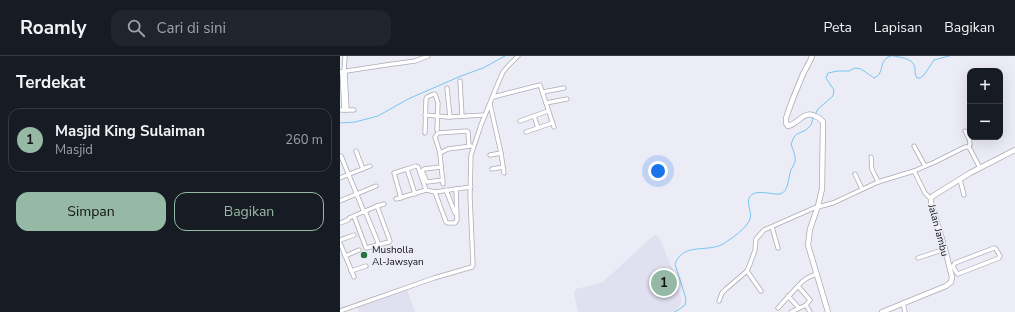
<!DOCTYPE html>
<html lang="id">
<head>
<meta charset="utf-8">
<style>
	:root { --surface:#171b24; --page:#20242c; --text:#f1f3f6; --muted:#9ea1a6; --line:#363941; --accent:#96b9a5 }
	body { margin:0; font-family:"Nunito Sans",sans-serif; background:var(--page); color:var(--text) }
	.controls { position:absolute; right:12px; top:12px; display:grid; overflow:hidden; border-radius:8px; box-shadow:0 4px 16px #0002 }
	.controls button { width:36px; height:36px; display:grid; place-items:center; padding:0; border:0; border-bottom:1px solid var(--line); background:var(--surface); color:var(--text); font:20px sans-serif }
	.you { position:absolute; left:318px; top:115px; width:14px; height:14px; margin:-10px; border:3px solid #fff; border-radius:50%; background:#1a73e8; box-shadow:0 0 0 6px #1a73e833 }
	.badge { display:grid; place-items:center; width:26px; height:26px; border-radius:50%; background:var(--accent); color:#111; font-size:13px; font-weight:700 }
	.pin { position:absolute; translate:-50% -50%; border:2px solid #fff; box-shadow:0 1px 4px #0006 }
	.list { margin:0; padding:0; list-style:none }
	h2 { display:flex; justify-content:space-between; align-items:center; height:52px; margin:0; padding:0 16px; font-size:17px }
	h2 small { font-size:13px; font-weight:400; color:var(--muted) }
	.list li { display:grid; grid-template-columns:26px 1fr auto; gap:12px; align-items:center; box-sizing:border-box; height:64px; margin:0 8px 8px; padding:0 8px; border:1px solid var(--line); border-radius:12px }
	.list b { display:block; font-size:15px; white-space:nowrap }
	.list p { margin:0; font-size:13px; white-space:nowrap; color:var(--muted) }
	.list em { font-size:13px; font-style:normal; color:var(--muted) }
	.actions { display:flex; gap:8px; padding:12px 16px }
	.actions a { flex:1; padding:9px 0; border:1px solid var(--accent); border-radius:12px; text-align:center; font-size:14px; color:var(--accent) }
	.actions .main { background:var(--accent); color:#111 }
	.icon { flex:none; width:22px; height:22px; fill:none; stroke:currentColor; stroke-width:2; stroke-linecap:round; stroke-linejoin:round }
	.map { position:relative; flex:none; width:675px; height:256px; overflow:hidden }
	header { display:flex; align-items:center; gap:24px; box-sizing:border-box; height:56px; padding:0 20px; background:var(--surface); border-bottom:1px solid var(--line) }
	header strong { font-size:19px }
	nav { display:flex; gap:22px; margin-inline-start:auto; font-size:14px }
	.search { width:280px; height:36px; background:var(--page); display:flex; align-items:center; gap:10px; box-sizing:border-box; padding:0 14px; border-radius:12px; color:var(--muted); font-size:15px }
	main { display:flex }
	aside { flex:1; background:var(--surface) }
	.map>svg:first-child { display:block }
	.built { fill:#e0e0f0 }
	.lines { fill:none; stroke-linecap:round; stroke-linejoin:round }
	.stream { stroke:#75c6f1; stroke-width:1 }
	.minor-casing { stroke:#acabb5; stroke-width:5 }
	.tertiary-casing { stroke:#acabb5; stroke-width:6 }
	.minor { stroke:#fff; stroke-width:3.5 }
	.tertiary { stroke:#fff; stroke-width:4.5 }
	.poi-dot { fill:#277241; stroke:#ececf6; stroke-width:1.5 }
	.labels { text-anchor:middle; stroke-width:3; stroke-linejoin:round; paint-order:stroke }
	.street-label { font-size:10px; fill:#0d0d10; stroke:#ececf6 }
	.poi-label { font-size:10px; fill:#0d0d10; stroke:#ececf6; text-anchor:start }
</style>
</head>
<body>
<header>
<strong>Roamly</strong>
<div class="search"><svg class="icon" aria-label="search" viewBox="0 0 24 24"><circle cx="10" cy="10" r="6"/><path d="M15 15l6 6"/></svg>Cari di sini</div>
<nav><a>Peta</a><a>Lapisan</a><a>Bagikan</a></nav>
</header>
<main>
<aside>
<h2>Terdekat<small></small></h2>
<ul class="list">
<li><span class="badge">1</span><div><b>Masjid King Sulaiman</b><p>Masjid</p></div><em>260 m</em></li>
</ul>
<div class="actions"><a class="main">Simpan</a><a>Bagikan</a></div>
</aside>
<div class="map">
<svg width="675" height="256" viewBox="0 0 675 256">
	<rect width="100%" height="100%" fill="#ececf6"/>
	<g class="built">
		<polygon points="316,179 319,181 334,217 341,242 341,247 339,251 335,254 329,256 238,256 234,236 236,233 263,226 313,180"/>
		<polygon points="67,234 75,256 19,256 17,251"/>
	</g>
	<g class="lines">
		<g class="stream">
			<path d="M553,0C559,1 571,2 574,9C576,13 574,17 577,22H580L584,19L594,4L609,0"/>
			<path d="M475,59L478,53L493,40L494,34L486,22L488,17L498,15H509L515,12L521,13L534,22C546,17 537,4 551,0"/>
			<polyline points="0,67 15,66 38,60 68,43 121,20 143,12 165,0"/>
			<path d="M334,256L338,254L345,249L346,243L335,208C343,186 367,197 383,188C391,183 407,172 410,163C413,155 403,144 413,138C419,134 434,139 440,138C449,136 448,121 451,114C452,111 454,109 455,106C456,100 453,94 451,88L454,81L457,78L466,74L471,69L473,62"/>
		</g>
		<g class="minor-casing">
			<g id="minor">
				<polyline points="0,16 46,9 75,5 88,0"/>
				<polyline points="2,16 4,54"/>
				<polyline points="4,16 5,0"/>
				<polyline points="5,16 7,54"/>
				<polyline points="120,25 122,60"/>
				<polyline points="107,32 110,61"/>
				<polyline points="203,36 224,32"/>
				<polyline points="153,41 200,29 214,71"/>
				<polyline points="206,47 227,43"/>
				<polyline points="150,48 161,97 164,117"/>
				<polyline points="0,54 14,54"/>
				<polyline points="85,59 108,61 145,59"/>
				<polyline points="194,60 198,72"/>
				<polyline points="180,65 208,55"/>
				<path d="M625,75C628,81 632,86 629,91"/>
				<polyline points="186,76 212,67"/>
				<polyline points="85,77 86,43 87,41 94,38 95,38 98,47 97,74"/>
				<polyline points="574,90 585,110"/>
				<polyline points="16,95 23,113"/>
				<polyline points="100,97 108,93 131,90"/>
				<polyline points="150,99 161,97"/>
				<polyline points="1,100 24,156"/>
				<path d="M531,101C533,106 530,108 532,113C533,117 537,122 538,126"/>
				<polyline points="101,111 84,113 82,115 87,126 103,124"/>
				<polyline points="152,113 163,111"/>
				<polyline points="574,115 585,137 591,143"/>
				<polyline points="515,118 522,133"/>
				<polyline points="0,122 30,110"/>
				<polyline points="620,124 624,139"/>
				<polyline points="103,128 100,99 100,97 95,81 98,77 127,75 128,76 129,90"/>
				<polyline points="106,134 115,157"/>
				<polyline points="95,136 106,166 108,167 115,167 117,164 116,133 131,131"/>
				<polyline points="75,138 67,113 76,110 78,111 86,134 95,136 116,133"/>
				<polyline points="61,142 54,117 67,113"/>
				<polyline points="56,143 86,134"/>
				<polyline points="0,145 36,130"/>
				<polyline points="37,150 44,148"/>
				<polyline points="25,155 39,189"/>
				<path d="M9,162C18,158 28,154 37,150L50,185L49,186L26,192L14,160"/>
				<polyline points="0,167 8,164"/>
				<polyline points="432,171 438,192"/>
				<polyline points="0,184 14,179"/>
				<polyline points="0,187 14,221"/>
				<polyline points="5,200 19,194"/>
				<polyline points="578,202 605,193"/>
				<polyline points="609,211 613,210 615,207 654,192 656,193 660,200 659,202 618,218 616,216 613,210"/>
				<polyline points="11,215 26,210"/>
				<polyline points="407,215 421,235"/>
				<path d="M458,230C463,224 469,220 477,218"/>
				<polyline points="448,240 459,252"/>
				<polyline points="379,245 382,237 386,233 407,215 410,208 415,194 416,183 424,174 474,152 493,147 538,126 574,115 595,106 625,91 629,91 640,112"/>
				<polyline points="563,247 565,256"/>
				<polyline points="466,249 470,256"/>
				<polyline points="438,252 458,230 470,244 466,249 451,256"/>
				<polyline points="0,255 94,222 132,211 133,209 130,140 131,99 141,69 159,25 163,16 168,10 178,0"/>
			</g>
		</g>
		<g class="tertiary-casing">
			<g id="tertiary">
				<path d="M472,0L471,3L463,18L452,45L446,62V67L448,70C458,68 464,54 475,60C478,61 481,63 483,66L482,133L478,150L470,173L468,189L488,256"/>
				<polyline points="542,256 606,230 611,226 612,221 605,193 591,147 591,142 593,140 630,117 675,94"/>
			</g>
		</g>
		<use href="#minor" class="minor"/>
		<use href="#tertiary" class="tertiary"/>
	</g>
	<circle class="poi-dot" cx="24" cy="199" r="4"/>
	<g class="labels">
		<g class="street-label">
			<text transform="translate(599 174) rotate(75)" y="4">Jalan Jambu</text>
		</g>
		<g class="poi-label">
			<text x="32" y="197">Musholla<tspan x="32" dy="12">Al-Jawsyan</tspan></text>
		</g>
	</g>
</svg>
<div class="controls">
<button>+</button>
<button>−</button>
</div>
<div class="you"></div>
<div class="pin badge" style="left:324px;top:227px">1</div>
</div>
</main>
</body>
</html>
